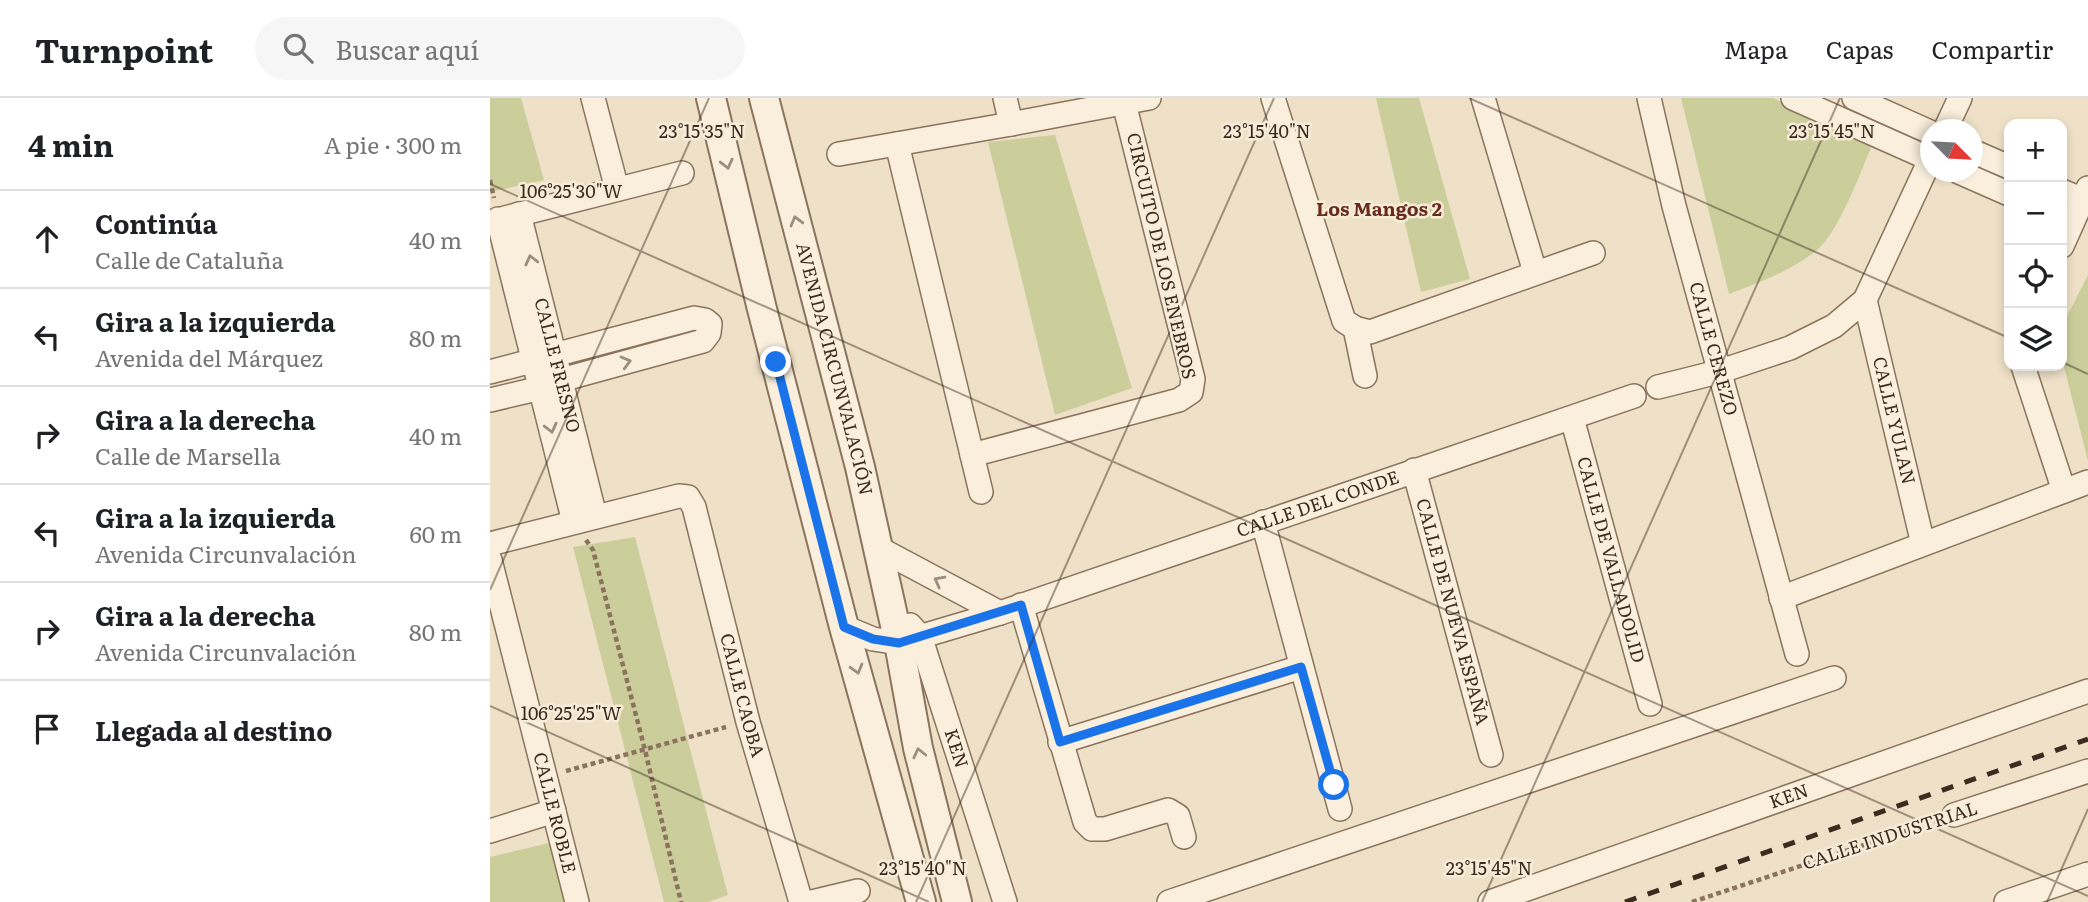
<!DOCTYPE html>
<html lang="es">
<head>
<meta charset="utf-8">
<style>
	:root { --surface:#fff; --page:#f6f6f6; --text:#202124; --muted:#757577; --line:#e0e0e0 }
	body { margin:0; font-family:Literata,serif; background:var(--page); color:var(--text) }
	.controls { position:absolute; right:21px; top:21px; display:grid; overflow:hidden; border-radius:14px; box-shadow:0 4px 10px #0003 }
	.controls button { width:63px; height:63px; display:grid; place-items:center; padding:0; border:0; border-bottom:2px solid var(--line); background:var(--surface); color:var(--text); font:35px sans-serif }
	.compass { position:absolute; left:1430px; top:21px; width:63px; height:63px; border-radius:50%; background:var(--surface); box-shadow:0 4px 10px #0003; rotate:114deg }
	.stop { position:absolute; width:21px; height:21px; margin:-16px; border:5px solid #1a73e8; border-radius:50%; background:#fff }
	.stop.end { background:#1a73e8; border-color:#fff; box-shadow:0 2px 7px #0008 }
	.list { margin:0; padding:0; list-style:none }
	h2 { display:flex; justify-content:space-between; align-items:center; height:91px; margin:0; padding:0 28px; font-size:30px }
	h2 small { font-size:23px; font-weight:400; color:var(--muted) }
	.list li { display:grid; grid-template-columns:46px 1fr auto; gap:21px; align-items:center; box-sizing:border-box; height:98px; padding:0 28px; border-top:2px solid var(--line) }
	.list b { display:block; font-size:26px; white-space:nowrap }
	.list p { margin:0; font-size:23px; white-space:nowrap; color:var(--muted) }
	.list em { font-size:23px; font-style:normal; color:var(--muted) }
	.icon { flex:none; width:38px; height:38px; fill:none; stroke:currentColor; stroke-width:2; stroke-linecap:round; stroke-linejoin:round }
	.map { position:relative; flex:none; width:1598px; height:804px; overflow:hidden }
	header { display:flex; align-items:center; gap:42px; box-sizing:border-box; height:98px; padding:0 35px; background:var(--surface); border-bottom:2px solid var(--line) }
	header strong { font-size:33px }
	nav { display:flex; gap:38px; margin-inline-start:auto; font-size:24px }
	.search { width:490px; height:63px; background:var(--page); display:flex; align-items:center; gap:18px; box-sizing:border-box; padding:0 24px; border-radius:38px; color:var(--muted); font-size:26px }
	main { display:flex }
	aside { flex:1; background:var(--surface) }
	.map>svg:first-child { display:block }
	.green { fill:#cbce9b }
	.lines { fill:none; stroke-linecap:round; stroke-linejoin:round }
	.minor-casing { stroke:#8b735d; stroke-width:26 }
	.tertiary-casing { stroke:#8b735d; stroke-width:32 }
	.path { stroke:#8b735d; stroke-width:4.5; stroke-dasharray:5 3.5; stroke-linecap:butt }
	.minor { stroke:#f9efdc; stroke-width:23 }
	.tertiary { stroke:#f9efdc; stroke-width:28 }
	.rail { stroke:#3c2c20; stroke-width:5; stroke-dasharray:12 12; stroke-linecap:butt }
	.oneway { stroke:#9a8e7e }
	.route { stroke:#1a73e8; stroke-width:9 }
	.ticks { fill:none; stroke:#3c2c20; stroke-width:2; stroke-opacity:0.45 }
	.labels { text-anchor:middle; stroke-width:5; stroke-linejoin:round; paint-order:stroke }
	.street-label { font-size:18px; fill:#3c2c20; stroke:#f6ecd8 }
	.neighbourhood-label { font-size:19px; font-weight:bold; fill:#692b1f; stroke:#f6ecd8 }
	.ticks-label { font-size:18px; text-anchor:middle; fill:#3c2c20; stroke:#f6ecd8; stroke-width:5; stroke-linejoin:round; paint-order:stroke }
</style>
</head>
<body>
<header>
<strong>Turnpoint</strong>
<div class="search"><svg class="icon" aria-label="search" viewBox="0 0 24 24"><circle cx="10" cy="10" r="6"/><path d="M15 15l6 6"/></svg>Buscar aquí</div>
<nav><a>Mapa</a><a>Capas</a><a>Compartir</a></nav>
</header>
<main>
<aside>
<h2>4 min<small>A pie · 300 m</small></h2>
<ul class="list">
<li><svg class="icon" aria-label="ahead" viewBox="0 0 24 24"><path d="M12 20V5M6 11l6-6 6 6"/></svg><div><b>Continúa</b><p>Calle de Cataluña</p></div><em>40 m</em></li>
<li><svg class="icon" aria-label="left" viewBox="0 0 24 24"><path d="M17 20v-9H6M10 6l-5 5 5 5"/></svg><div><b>Gira a la izquierda</b><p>Avenida del Márquez</p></div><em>80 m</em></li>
<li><svg class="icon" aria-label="right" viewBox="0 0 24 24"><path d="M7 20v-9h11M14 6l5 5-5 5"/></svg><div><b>Gira a la derecha</b><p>Calle de Marsella</p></div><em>40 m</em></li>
<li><svg class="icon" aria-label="left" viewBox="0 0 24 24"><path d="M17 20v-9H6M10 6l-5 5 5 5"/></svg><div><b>Gira a la izquierda</b><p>Avenida Circunvalación</p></div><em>60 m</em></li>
<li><svg class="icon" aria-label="right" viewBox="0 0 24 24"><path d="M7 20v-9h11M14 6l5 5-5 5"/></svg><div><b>Gira a la derecha</b><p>Avenida Circunvalación</p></div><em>80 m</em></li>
<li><svg class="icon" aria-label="arrive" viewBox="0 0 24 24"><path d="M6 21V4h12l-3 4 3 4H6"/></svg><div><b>Llegada al destino</b></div></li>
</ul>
</aside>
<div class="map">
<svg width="1598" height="804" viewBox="0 0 1598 804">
	<rect width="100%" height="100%" fill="#efe1c8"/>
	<g class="green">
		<polygon points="0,0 31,0 54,82 0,94"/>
		<polygon points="886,0 929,0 980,181 931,194"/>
		<path d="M1191,0H1283L1383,45C1371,73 1349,134 1327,152C1301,173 1270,184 1239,196Z"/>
		<polygon points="565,37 642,290 565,317 498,44"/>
		<polygon points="1598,177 1598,363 1572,261 1572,228"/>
		<polygon points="145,439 238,797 218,804 174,804 83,449"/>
		<polygon points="63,744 81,804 0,804 0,759"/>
	</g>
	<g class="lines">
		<g class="minor-casing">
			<g id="minor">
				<polyline points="103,0 127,91"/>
				<polyline points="515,0 521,26"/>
				<polyline points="783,0 854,223 865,230 880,234 1103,155"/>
				<polyline points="993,0 1045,174"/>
				<path id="s1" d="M1159,0L1184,108L1307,556"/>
				<polyline points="1303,0 1440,61"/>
				<polyline points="1364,0 1440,34"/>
				<polyline points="1455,32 1470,0"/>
				<polyline points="407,46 491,394"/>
				<polyline points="1482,53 1519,69"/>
				<polyline points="349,56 521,26 659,0"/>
				<polyline points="1469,74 1519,96"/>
				<polyline points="1572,93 1598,104"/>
				<path id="s2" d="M29,116L105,418"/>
				<polyline points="15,120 192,75"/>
				<polyline points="8,121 84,424"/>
				<polyline points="1572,148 1598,90"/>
				<path id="s3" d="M1375,202L1433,446"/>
				<polyline points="865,230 875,278"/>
				<polyline points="1533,268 1574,393"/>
				<polyline points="0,274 204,220 215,222 220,226 219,235 213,243 71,282 51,290 0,302"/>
				<polyline points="1168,289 1228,274 1300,250 1344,228 1375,202 1440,62"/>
				<path id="s4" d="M1082,320L1160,606"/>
				<polyline points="482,357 689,302 701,294 703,281 634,5"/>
				<path id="s5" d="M924,372L1001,657"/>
				<polyline points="773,424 850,711"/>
				<path id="s6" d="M0,446L189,398L198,399L204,409L258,624L311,804"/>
				<polyline points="388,450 510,515"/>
				<path id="s7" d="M0,462L87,804"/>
				<polyline points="1291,500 1598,384"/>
				<polyline points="531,507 595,724 602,731 615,731 678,712 688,718 694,739"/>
				<path id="s8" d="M420,527L430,538L515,804"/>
				<path id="s9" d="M354,529L383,541L409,545L510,515L1144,298"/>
				<polyline points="570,644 811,569"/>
				<polyline points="1464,717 1598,673"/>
				<polyline points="0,733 64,713"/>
				<polyline points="322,804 368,793"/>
				<polyline points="679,804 1344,580"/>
				<path id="s10" d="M1000,804L1598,593"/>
				<polyline points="1516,804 1598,776"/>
			</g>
		</g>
		<g class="tertiary-casing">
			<g id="tertiary">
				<polyline points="221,0 272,211 354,529 431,804"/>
				<path id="s11" d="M274,0L370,369L409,545L428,650L467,804"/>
			</g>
		</g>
		<g class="path">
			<polyline points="0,82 4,100"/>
			<polyline points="96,442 103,452 155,652 191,804"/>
			<polyline points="76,673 236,629"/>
			<polyline points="1202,804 1446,723"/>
		</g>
		<use href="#minor" class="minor"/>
		<use href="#tertiary" class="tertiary"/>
		<polyline class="rail" points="1135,804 1598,641"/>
	</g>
	<defs><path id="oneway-chevron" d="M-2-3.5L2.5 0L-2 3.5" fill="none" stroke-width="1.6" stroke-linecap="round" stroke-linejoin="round" transform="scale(1.75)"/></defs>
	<g class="oneway">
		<use href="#oneway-chevron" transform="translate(237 66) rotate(76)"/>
		<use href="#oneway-chevron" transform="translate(306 123) rotate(-105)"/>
		<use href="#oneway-chevron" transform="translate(41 162) rotate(-104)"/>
		<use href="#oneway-chevron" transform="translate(136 264) rotate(-15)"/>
		<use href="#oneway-chevron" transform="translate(61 330) rotate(76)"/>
		<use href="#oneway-chevron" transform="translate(449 483) rotate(-152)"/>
		<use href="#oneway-chevron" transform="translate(367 571) rotate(74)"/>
		<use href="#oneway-chevron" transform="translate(429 655) rotate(-103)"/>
	</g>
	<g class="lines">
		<polyline class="route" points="286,264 354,529 383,541 409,545 531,507 570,644 811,569 844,687"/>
	</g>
	<path class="ticks" d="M979,0L1519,240M0,86L1598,798M1572,264L1598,276M0,492L219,0M0,608L439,804M426,804L784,0M992,804L1350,0M1557,804L1598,711"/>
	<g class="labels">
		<g class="street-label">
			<text transform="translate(671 158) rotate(77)" y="6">CIRCUITO DE LOS ENEBROS</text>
			<text dy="6" stroke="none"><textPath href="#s1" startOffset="259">CALLE CEREZO</textPath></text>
			<text dy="6" stroke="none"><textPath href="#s2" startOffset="156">CALLE FRESNO</textPath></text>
			<text dy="6" stroke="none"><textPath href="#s11" startOffset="280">AVENIDA CIRCUNVALACIÓN</textPath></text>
			<text dy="6" stroke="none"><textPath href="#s3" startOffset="124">CALLE YULAN</textPath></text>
			<text dy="6" stroke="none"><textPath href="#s9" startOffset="499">CALLE DEL CONDE</textPath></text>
			<text dy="6" stroke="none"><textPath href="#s4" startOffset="147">CALLE DE VALLADOLID</textPath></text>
			<text dy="6" stroke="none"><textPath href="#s5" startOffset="147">CALLE DE NUEVA ESPAÑA</textPath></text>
			<text dy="6" stroke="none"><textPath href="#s6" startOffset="410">CALLE CAOBA</textPath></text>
			<text dy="6" stroke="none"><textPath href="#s8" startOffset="133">KEN</textPath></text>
			<text dy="6" stroke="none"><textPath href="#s10" startOffset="317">KEN</textPath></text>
			<text dy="6" stroke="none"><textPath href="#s7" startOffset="261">CALLE ROBLE</textPath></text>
			<text transform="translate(1400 738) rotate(-18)" y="6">CALLE INDUSTRIAL</text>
		</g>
		<g class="neighbourhood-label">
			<text x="889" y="118">Los Mangos 2</text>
		</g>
	</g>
	<g class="ticks-label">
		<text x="212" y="40">23°15'35"N</text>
		<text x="777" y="40">23°15'40"N</text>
		<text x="1342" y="40">23°15'45"N</text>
		<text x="81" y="100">106°25'30"W</text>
		<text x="81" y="622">106°25'25"W</text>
		<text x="433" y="777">23°15'40"N</text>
		<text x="999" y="777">23°15'45"N</text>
	</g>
</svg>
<div class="controls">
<button>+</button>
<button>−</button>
<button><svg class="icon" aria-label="locate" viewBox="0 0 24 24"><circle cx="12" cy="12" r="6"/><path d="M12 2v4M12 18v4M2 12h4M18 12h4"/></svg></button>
<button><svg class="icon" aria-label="layers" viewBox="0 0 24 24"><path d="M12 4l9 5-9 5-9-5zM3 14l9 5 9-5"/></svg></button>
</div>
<svg class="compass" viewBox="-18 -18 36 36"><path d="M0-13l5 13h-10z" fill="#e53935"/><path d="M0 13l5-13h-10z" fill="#757577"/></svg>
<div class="stop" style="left:844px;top:687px"></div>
<div class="stop end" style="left:286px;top:264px"></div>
</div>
</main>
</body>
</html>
